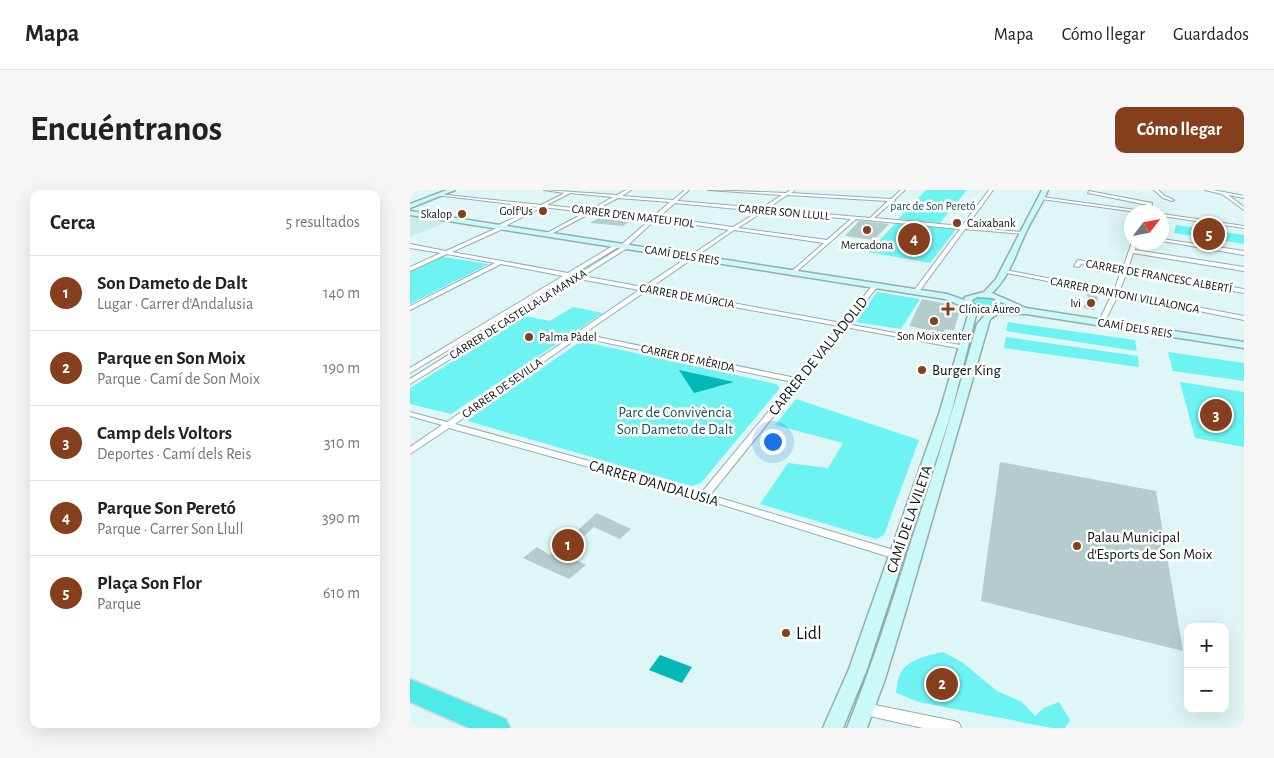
<!DOCTYPE html>
<html lang="es">
<head>
<meta charset="utf-8">
<style>
	:root { --surface:#fff; --page:#f6f6f6; --text:#222; --muted:#767676; --line:#e0e0e0; --accent:#863f1c }
	body { margin:0; font-family:"Alegreya Sans",sans-serif; background:var(--page); color:var(--text) }
	.controls { position:absolute; right:15px; bottom:15px; display:grid; overflow:hidden; border-radius:10px; box-shadow:0 5px 20px #0002 }
	.controls button { width:45px; height:45px; display:grid; place-items:center; padding:0; border:0; border-bottom:1px solid var(--line); background:var(--surface); color:var(--text); font:25px sans-serif }
	.compass { position:absolute; left:714px; top:15px; width:45px; height:45px; border-radius:50%; background:var(--surface); box-shadow:0 5px 20px #0002; rotate:58deg }
	.you { position:absolute; left:362px; top:251px; width:18px; height:18px; margin:-12px; border:4px solid #fff; border-radius:50%; background:#1a73e8; box-shadow:0 0 0 8px #1a73e833 }
	.badge { display:grid; place-items:center; width:32px; height:32px; border-radius:50%; background:var(--accent); color:#fff; font-size:16px; font-weight:700 }
	.pin { position:absolute; translate:-50% -50%; border:2px solid #fff; box-shadow:0 1px 5px #0006 }
	.list { margin:0; padding:0; list-style:none }
	h2 { display:flex; justify-content:space-between; align-items:center; height:65px; margin:0; padding:0 20px; font-size:21px }
	h2 small { font-size:16px; font-weight:400; color:var(--muted) }
	.list li { display:grid; grid-template-columns:32px 1fr auto; gap:15px; align-items:center; box-sizing:border-box; height:75px; padding:0 20px; border-top:1px solid var(--line) }
	.list b { display:block; font-size:19px; white-space:nowrap }
	.list p { margin:0; font-size:16px; white-space:nowrap; color:var(--muted) }
	.list em { font-size:16px; font-style:normal; color:var(--muted) }
	.map { position:relative; flex:none; width:834px; height:538px; overflow:hidden; border-radius:10px }
	header { display:flex; align-items:center; gap:30px; box-sizing:border-box; height:70px; padding:0 25px; background:var(--surface); border-bottom:1px solid var(--line) }
	header strong { font-size:24px }
	nav { display:flex; gap:28px; margin-inline-start:auto; font-size:18px }
	.intro { display:flex; align-items:center; justify-content:space-between; box-sizing:border-box; height:120px; padding:0 30px }
	h1 { margin:0; font-size:35px }
	.button { padding:12px 22px; border-radius:10px; background:var(--accent); color:#fff; font-size:18px; font-weight:700 }
	main { display:flex; gap:30px; padding:0 30px }
	aside { flex:1; background:var(--surface); border-radius:10px; box-shadow:0 5px 20px #0002 }
	.map>svg:first-child { display:block }
	.built { fill:#c9eceb }
	.green { fill:#6cf3f2 }
	.water { fill:#03b8b8 }
	.building { fill:#b4cccc }
	.lines { fill:none; stroke-linecap:round; stroke-linejoin:round }
	.street-casing { stroke:#95acac; stroke-width:2 }
	.secondary-casing { stroke:#95acac; stroke-width:3 }
	.highway-casing { stroke:#d8d9d9; stroke-width:3 }
	.street { fill:#fff; fill-rule:evenodd }
	.secondary { fill:#caf9f8; fill-rule:evenodd }
	.highway { fill:#4eeae9; fill-rule:evenodd }
	.poi-dot { fill:#863f1c; stroke:#fff; stroke-width:2 }
	.labels { text-anchor:middle; stroke-width:5; stroke-linejoin:round; paint-order:stroke }
	.far-park-label { font-size:12px; fill:#145252; stroke:#fff }
	.far-poi-label { font-size:12px; fill:#0a1312; stroke:#fff; text-anchor:end }
	.far-street-label { font-size:12px; fill:#0a1312; stroke:#fff }
	.street-label { font-size:15px; fill:#0a1312; stroke:#fff }
	.poi-label { font-size:15px; fill:#0a1312; stroke:#fff; text-anchor:start }
	.park-label { font-size:15px; fill:#145252; stroke:#fff }
	.near-poi-label { font-size:18px; fill:#0a1312; stroke:#fff; text-anchor:start }
</style>
</head>
<body>
<header>
<strong>Mapa</strong>
<nav><a>Mapa</a><a>Cómo llegar</a><a>Guardados</a></nav>
</header>
<div class="intro"><h1>Encuéntranos</h1><a class="button">Cómo llegar</a></div>
<main>
<aside>
<h2>Cerca<small>5 resultados</small></h2>
<ul class="list">
<li><span class="badge">1</span><div><b>Son Dameto de Dalt</b><p>Lugar · Carrer d'Andalusia</p></div><em>140 m</em></li>
<li><span class="badge">2</span><div><b>Parque en Son Moix</b><p>Parque · Camí de Son Moix</p></div><em>190 m</em></li>
<li><span class="badge">3</span><div><b>Camp dels Voltors</b><p>Deportes · Camí dels Reis</p></div><em>310 m</em></li>
<li><span class="badge">4</span><div><b>Parque Son Peretó</b><p>Parque · Carrer Son Llull</p></div><em>390 m</em></li>
<li><span class="badge">5</span><div><b>Plaça Son Flor</b><p>Parque</p></div><em>610 m</em></li>
</ul>
</aside>
<div class="map">
<svg width="834" height="538" viewBox="0 0 834 538">
	<rect width="100%" height="100%" fill="#def7f6"/>
	<polygon class="built" points="0,27 9,27 39,31 0,47"/>
	<g class="green">
		<polygon points="516,0 557,0 530,33 488,29"/>
		<polygon points="487,32 548,37 520,73 458,62"/>
		<polygon points="766,35 834,45 834,54 764,43"/>
		<polygon points="33,67 79,74 0,114 0,82"/>
		<polygon points="467,102 510,109 491,139 446,132"/>
		<path d="M571,106H581L595,115C586,123 575,119 565,115L562,111L564,109Z"/>
		<polygon points="163,117 193,123 41,224 0,214 0,198 115,126 140,131"/>
		<polygon points="598,132 725,150 727,161 596,141"/>
		<polygon points="596,147 728,166 729,177 594,158"/>
		<polygon points="175,152 366,194 370,198 291,293 281,296 58,231 59,228 167,154"/>
		<polygon points="758,162 834,173 834,191 763,181"/>
		<polygon points="770,192 834,202 834,257 785,248"/>
		<polygon points="386,209 509,250 474,345 466,349 350,314 378,273 418,278 433,253 365,235"/>
		<path d="M533,462L552,472L587,501L612,512L625,526L634,518L649,512L660,530L655,538H642L509,512L486,503C487,498 487,492 489,487C494,470 518,465 533,462Z"/>
	</g>
	<g class="water">
		<polygon points="269,180 324,192 284,203"/>
		<polygon points="250,465 282,477 272,493 239,480"/>
	</g>
	<g class="building">
		<polygon points="192,26 224,29 213,36 180,33"/>
		<polygon points="449,31 452,31 479,34 464,50 435,46"/>
		<polygon points="674,100 684,102 688,108 684,120 673,118 678,107"/>
		<polygon points="512,109 544,115 550,120 544,140 535,139 533,143 499,136"/>
		<polygon points="590,272 746,301 773,461 571,411"/>
		<polygon points="187,323 221,339 210,349 184,337 154,364 176,375 159,389 113,368 127,357 140,365"/>
	</g>
	<g class="lines">
		<g class="street-casing">
			<g id="street">
				<path d="M134,0L207,5L216,0H221L212,6L263,10L275,0H279L267,11L352,18L372,5L298,0L376,3L380,0H385L381,3L481,9L491,0H495L485,9V11H483L464,28L552,36L579,0H583L556,37L612,42L614,43V44L555,39L508,103L503,102L550,39L446,29L384,84L381,82L382,81L414,53L324,40L240,98L432,133L463,95L465,94L468,96L437,134L555,156V158L553,159L435,137L300,305L490,362L491,365L490,368L486,369L294,309L39,238L0,264V257L32,235L0,226V222L37,232L229,100L169,89L0,194V189L163,87H159L0,183V178L153,86L91,74L0,120V116L85,73L37,64L0,81V77L31,63L0,58V54L36,61L89,37V35L127,17L26,5L28,4L131,15L155,3ZM160,3L203,7L180,20L137,15ZM377,5L478,11L460,28L357,19ZM208,8L260,12L244,26L185,20ZM265,13L349,21L323,37L249,27ZM132,17L176,22L137,43V44L139,45L181,23L241,29L211,55L212,57L167,85L164,84L210,56V54H206L158,83L42,62L97,37V35ZM354,21L441,29L417,50L328,38ZM246,29L319,40L233,97L173,86L219,57L220,56L218,55ZM236,101L429,136L386,188L173,144ZM169,147L383,192L292,302L45,234Z"/>
				<polygon points="744,0 748,0 755,6 764,10 762,11 753,8"/>
				<polygon points="795,0 803,0 834,6 834,8 818,5 834,17 834,20 812,4"/>
				<polygon points="679,1 742,13 740,22 736,22 738,15 678,3"/>
				<polygon points="632,7 733,21 735,22 727,22 631,9"/>
				<polygon points="752,24 834,36 834,38 752,26"/>
				<polygon points="752,49 834,61 834,65 752,51"/>
				<polygon points="722,52 727,52 725,60 834,77 834,81 723,63 718,79 834,99 834,103 717,82 709,102 834,126 834,130 708,105 694,133 691,135 688,133 702,104 592,82 595,80 704,101 711,81 671,74 669,77 664,76 667,71 669,70 713,78"/>
				<polygon points="455,513 544,531 549,533 551,538 513,538 455,525 450,523 448,519 450,515"/>
			</g>
		</g>
		<g class="secondary-casing">
			<g id="secondary">
				<polygon points="37,0 45,0 0,18 0,14"/>
				<path d="M632,0H638C632,15 623,27 616,42C606,63 600,86 582,103L616,118L834,152V158L616,124H588L580,129L496,420L475,489L457,538H437C461,478 481,417 500,355C524,282 547,208 567,134L576,124L567,121L541,224L457,479L433,538H413L439,479L529,224L556,132L559,122L557,118L535,109L0,25V21L537,104L554,110L555,107L574,102L586,89ZM567,107L582,108L604,118H575L562,114V110Z"/>
			</g>
		</g>
		<g class="highway-casing">
			<polygon id="highway" points="0,489 96,529 100,538 59,538 0,512"/>
		</g>
		<use href="#street" class="street"/>
		<use href="#secondary" class="secondary"/>
		<use href="#highway" class="highway"/>
	</g>
	<g class="poi-dot">
		<circle cx="133" cy="21" r="5"/>
		<circle cx="52" cy="24" r="5"/>
		<circle cx="547" cy="33" r="5"/>
		<circle cx="457" cy="40" r="5"/>
		<circle cx="681" cy="113" r="5"/>
		<path d="M535.5 111.5h5v5h5v5h-5v5h-5v-5h-5v-5h5z"/>
		<circle cx="524" cy="131" r="5"/>
		<circle cx="119" cy="147" r="5"/>
		<circle cx="512" cy="180" r="5"/>
		<circle cx="667" cy="356" r="5"/>
		<circle cx="376" cy="443" r="5"/>
	</g>
	<g class="labels">
		<g class="far-park-label">
			<text x="523" y="20">parc de Son Peretó</text>
		</g>
		<g class="far-poi-label">
			<text x="123" y="25">Golf'Us</text>
			<text x="42" y="28">Skalop</text>
			<text x="557" y="37" text-anchor="start">Caixabank</text>
			<text x="457" y="59" text-anchor="middle">Mercadona</text>
			<text x="671" y="117">Ivi</text>
			<text x="549" y="123" text-anchor="start">Clínica Áureo</text>
			<text x="524" y="150" text-anchor="middle">Son Moix center</text>
			<text x="129" y="151" text-anchor="start">Palma Pàdel</text>
		</g>
		<g class="far-street-label">
			<text transform="translate(374 22) rotate(5)" y="4">CARRER SON LLULL</text>
			<text transform="translate(223 26) rotate(7)" y="4">CARRER D'EN MATEU FIOL</text>
			<text transform="translate(272 65) rotate(9)" y="4">CAMÍ DELS REIS</text>
			<text transform="translate(749 86) rotate(10)" y="4">CARRER DE FRANCESC ALBERTÍ</text>
			<text transform="translate(715 105) rotate(11)" y="4">CARRER D'ANTONI VILLALONGA</text>
			<text transform="translate(277 106) rotate(10)" y="4">CARRER DE MÚRCIA</text>
			<text transform="translate(108 124) rotate(-32)" y="4">CARRER DE CASTELLA-LA MANXA</text>
			<text transform="translate(725 138) rotate(9)" y="4">CAMÍ DELS REIS</text>
			<text transform="translate(278 168) rotate(12)" y="4">CARRER DE MÈRIDA</text>
			<text transform="translate(92 198) rotate(-35)" y="4">CARRER DE SEVILLA</text>
		</g>
		<g class="street-label">
			<text transform="translate(408 166) rotate(-51)" y="5">CARRER DE VALLADOLID</text>
			<text transform="translate(244 293) rotate(16)" y="5">CARRER D'ANDALUSIA</text>
			<text transform="translate(499 329) rotate(-71)" y="5">CAMÍ DE LA VILETA</text>
		</g>
		<g class="poi-label">
			<text x="522" y="185">Burger King</text>
			<text x="677" y="352">Palau Municipal<tspan x="677" dy="17">d'Esports de Son Moix</tspan></text>
		</g>
		<g class="park-label">
			<text x="265" y="227">Parc de Convivència<tspan x="265" dy="17">Son Dameto de Dalt</tspan></text>
		</g>
		<g class="near-poi-label">
			<text x="386" y="449">Lidl</text>
		</g>
	</g>
</svg>
<div class="controls">
<button>+</button>
<button>−</button>
</div>
<svg class="compass" viewBox="-18 -18 36 36"><path d="M0-13l5 13h-10z" fill="#e53935"/><path d="M0 13l5-13h-10z" fill="#767676"/></svg>
<div class="you"></div>
<div class="pin badge" style="left:158px;top:355px">1</div>
<div class="pin badge" style="left:532px;top:494px">2</div>
<div class="pin badge" style="left:806px;top:225px">3</div>
<div class="pin badge" style="left:504px;top:49px">4</div>
<div class="pin badge" style="left:799px;top:44px">5</div>
</div>
</main>
</body>
</html>
